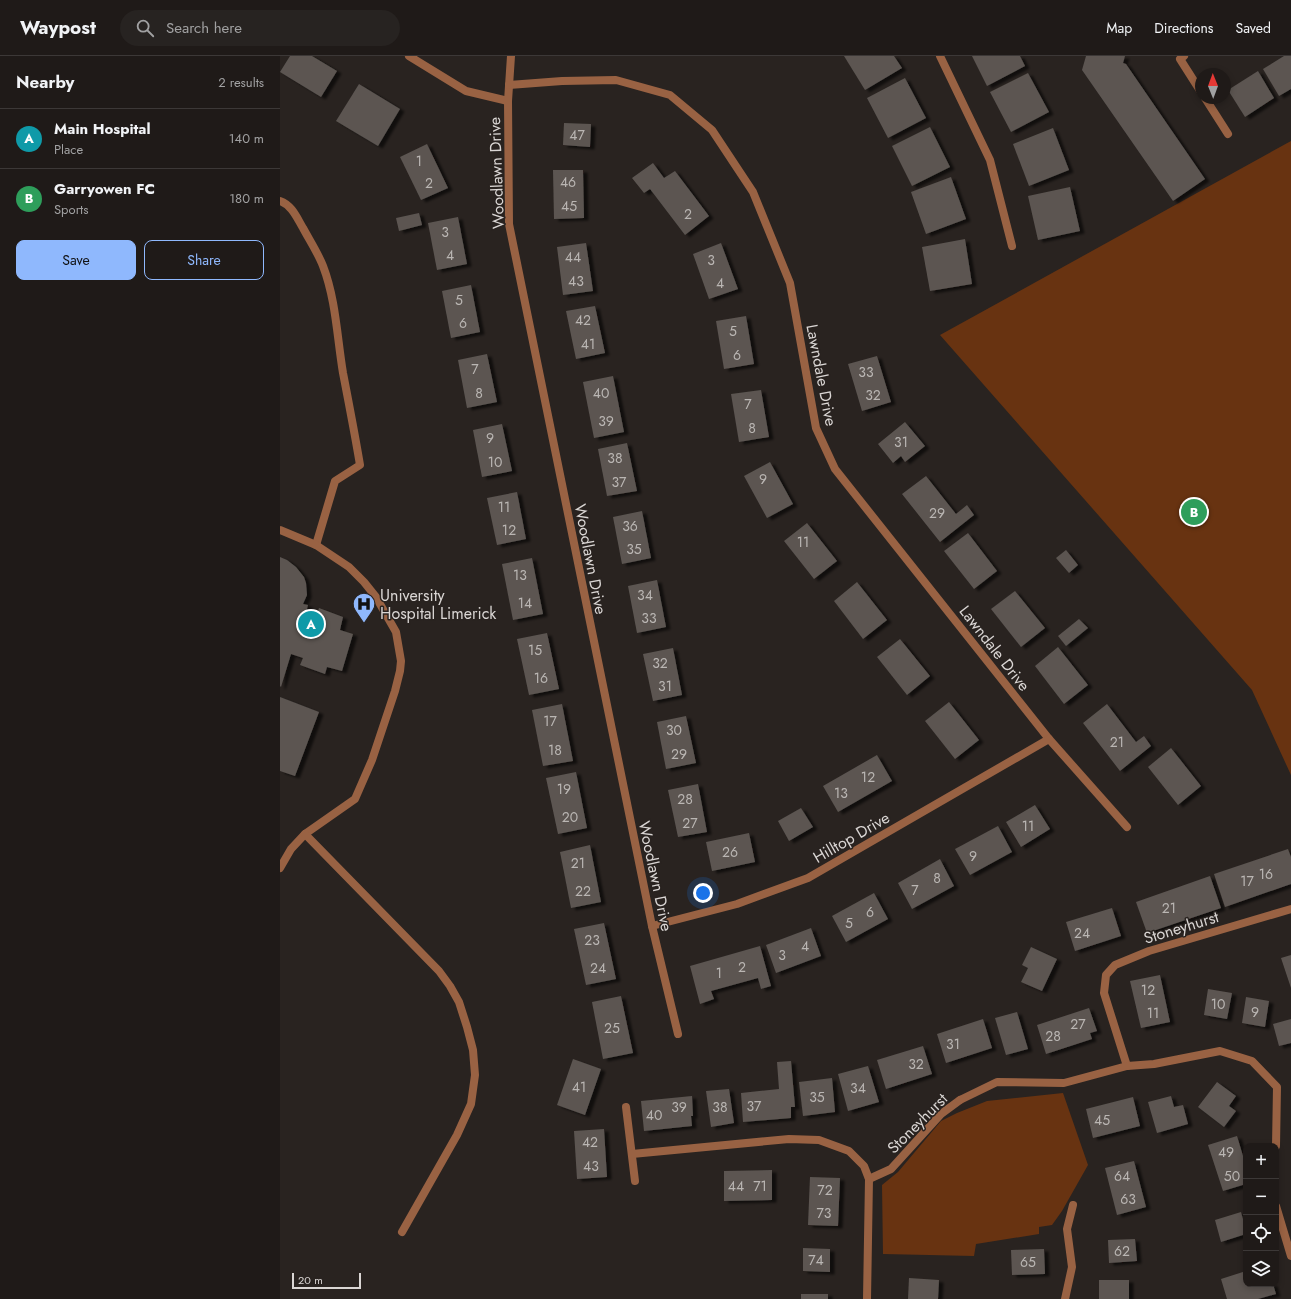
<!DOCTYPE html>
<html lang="en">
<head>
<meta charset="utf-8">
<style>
	:root { --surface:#1f1a18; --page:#272321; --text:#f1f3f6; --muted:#a1a1a2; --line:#3c3837; --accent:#8fb8fd }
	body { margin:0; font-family:Jost,sans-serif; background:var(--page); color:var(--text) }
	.controls { position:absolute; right:12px; bottom:12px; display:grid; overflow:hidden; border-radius:8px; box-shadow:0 2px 6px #0003 }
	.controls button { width:36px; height:36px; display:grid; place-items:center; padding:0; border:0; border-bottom:1px solid var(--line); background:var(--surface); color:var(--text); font:20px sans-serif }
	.compass { position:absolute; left:915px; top:12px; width:36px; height:36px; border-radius:50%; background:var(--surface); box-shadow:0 2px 6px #0003; rotate:359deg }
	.scale { position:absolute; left:12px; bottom:10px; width:69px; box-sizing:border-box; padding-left:4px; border:2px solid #dad6d4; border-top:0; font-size:11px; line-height:14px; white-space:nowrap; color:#dad6d4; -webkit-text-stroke:3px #292320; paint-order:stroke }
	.you { position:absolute; left:423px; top:837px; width:14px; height:14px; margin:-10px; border:3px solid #fff; border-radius:50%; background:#1a73e8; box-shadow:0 0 0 6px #1a73e833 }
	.badge { display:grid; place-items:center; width:26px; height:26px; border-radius:50%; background:var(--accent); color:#fff; font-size:13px; font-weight:700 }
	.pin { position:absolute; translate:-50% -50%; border:2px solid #fff; box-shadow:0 1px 4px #0006 }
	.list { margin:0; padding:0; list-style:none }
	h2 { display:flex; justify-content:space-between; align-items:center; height:52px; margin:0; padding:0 16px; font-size:17px }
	h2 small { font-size:13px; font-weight:400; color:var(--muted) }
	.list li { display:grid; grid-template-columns:26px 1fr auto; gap:12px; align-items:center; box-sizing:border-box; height:60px; padding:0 16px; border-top:1px solid var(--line) }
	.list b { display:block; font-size:15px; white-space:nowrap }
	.list p { margin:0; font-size:13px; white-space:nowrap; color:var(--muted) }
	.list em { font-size:13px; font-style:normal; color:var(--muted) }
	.actions { display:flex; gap:8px; padding:12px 16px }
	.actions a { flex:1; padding:9px 0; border:1px solid var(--accent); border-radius:8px; text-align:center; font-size:14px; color:var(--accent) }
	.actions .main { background:var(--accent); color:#111 }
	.icon { flex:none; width:22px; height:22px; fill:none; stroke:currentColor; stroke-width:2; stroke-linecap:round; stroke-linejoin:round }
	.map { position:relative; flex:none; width:1011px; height:1243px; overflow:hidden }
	header { display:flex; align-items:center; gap:24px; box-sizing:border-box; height:56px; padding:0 20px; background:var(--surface); border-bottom:1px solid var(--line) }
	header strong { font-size:19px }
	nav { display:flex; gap:22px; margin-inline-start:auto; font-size:14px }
	.search { width:280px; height:36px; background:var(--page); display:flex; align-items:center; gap:10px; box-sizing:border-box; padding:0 14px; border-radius:22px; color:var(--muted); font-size:15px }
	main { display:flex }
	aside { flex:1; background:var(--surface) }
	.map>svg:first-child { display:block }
	.green { fill:#683311 }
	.building { fill:#5b5551; filter:url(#shadow) }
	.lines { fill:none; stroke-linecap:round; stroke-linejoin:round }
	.service { stroke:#996243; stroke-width:8 }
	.minor { stroke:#996243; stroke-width:8 }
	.labels { text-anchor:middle; stroke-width:3; stroke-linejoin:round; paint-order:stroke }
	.number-label { font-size:14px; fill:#bab6b3 }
	.street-label { font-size:16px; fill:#dad6d4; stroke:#292320 }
	.poi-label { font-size:16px; fill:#dad6d4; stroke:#292320; text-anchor:start }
</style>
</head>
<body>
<header>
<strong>Waypost</strong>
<div class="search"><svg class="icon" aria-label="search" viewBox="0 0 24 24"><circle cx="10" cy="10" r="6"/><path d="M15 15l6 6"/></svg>Search here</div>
<nav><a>Map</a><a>Directions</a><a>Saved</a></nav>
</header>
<main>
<aside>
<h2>Nearby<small>2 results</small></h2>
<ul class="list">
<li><span class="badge" style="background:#0f9aa8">A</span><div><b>Main Hospital</b><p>Place</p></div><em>140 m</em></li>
<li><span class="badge" style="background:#2e9e5b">B</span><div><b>Garryowen FC</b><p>Sports</p></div><em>180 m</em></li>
</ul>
<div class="actions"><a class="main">Save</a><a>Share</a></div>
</aside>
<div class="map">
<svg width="1011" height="1243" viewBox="0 0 1011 1243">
	<defs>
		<filter id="shadow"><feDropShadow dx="4.5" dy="2.5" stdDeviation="1" flood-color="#0009"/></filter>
	</defs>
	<rect width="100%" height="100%" fill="#292320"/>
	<g class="green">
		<polygon points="1011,85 1011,719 972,634 660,279"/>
		<polygon points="783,1037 808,1109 782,1155 772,1169 759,1171 759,1178 696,1188 694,1200 603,1198 602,1129 618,1116 661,1065 677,1057 707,1045"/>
	</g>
	<g class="building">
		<polygon points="10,0 32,0 57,15 41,41 0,16"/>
		<polygon points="564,0 614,0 622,12 585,34"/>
		<polygon points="692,0 740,0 745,10 707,30"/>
		<polygon points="806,0 845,0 843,7 846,8 925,123 893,145 802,14"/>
		<polygon points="1004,0 1011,0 1011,33 999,40 983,13"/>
		<polygon points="978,15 994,42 965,61 948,34"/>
		<polygon points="748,17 769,56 731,76 710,36"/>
		<polygon points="625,22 646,62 608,82 587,42"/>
		<polygon points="79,28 120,53 98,90 56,65"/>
		<polygon points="284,67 311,68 310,91 283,89"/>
		<polygon points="650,71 670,111 632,130 612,90"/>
		<polygon points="773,72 789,114 749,130 733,88"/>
		<polygon points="147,88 168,132 141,144 120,101"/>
		<polygon points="373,107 384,122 395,115 429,160 405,179 370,133 364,137 352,122"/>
		<polygon points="273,114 303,114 304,162 274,163"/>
		<polygon points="671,121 686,163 646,178 631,136"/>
		<polygon points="790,131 800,175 758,184 748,140"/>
		<polygon points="139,157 142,169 119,175 116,162"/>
		<polygon points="178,161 187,208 157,214 148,167"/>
		<polygon points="685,183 692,228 650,235 642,191"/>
		<polygon points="306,187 313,235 283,239 277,191"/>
		<polygon points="441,187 458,233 429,243 413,198"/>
		<polygon points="191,229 200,276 171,282 162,235"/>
		<polygon points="315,250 325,297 296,303 286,255"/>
		<polygon points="466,260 474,308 444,313 436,265"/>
		<polygon points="207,298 217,346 187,352 178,304"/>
		<polygon points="597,300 611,346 582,355 568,308"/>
		<polygon points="333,320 344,376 314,382 303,326"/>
		<polygon points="481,334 489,381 459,386 451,338"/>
		<polygon points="625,366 645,390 625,406 621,400 613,407 598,388"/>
		<polygon points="222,368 232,415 202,421 193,374"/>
		<polygon points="347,387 357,435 327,440 318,393"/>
		<polygon points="490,406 513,448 487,462 464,420"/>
		<polygon points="646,420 676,458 687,449 694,459 660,486 622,438"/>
		<polygon points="237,436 246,483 217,489 207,442"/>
		<polygon points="362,455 371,502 342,508 333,461"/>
		<polygon points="527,467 557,505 534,523 504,485"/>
		<polygon points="688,477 717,515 694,533 664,495"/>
		<polygon points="786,494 798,509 789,517 776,502"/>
		<polygon points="0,501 7,504 16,511 24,521 26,527 27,539 23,548 28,549 26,557 36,561 39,552 63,561 60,574 73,578 62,615 47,611 45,618 20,609 23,602 11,598 1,631 0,630"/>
		<polygon points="252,502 263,558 233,564 222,508"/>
		<polygon points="377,524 386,571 357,577 348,530"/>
		<polygon points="577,526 607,564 583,583 554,545"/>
		<polygon points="735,535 765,572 741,591 711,553"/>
		<polygon points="799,563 808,572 786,590 778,580"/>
		<polygon points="267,577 279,633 249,639 237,583"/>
		<polygon points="620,583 650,620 627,639 597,601"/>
		<polygon points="778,591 808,629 784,648 755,610"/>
		<polygon points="393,592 402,639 373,645 363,598"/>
		<polygon points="0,641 39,656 15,720 0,715"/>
		<polygon points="669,646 699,684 675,703 645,665"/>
		<polygon points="282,648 293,705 263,710 252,654"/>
		<polygon points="827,648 856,686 864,680 871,690 840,715 803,667"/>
		<polygon points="406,660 416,707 386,713 377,666"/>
		<polygon points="891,692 921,730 898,749 868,711"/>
		<polygon points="597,699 612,725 558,756 543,730"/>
		<polygon points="296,716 307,772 278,778 266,722"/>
		<polygon points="418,728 427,776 398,781 388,734"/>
		<polygon points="755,749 770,773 741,791 726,766"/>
		<polygon points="521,752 533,771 509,785 498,765"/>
		<polygon points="718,770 732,796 690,819 675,793"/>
		<polygon points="469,777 475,806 432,815 426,786"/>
		<polygon points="310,789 321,846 291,852 280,796"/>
		<polygon points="1008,793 1011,801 1011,828 945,851 934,818"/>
		<polygon points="660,803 674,830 632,853 618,827"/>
		<polygon points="930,820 941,852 867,877 856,846"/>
		<polygon points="594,837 608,863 566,886 552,860"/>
		<polygon points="832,852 841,880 795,895 786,866"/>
		<polygon points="324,867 336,923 306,929 294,873"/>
		<polygon points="531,872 541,900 496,917 486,889"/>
		<polygon points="480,890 491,930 481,933 478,922 431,935 434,943 420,948 410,910"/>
		<polygon points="751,891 777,903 762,935 741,926 748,912 742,909"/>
		<polygon points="1011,899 1011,932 1001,902"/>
		<polygon points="880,919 890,966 861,972 850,925"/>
		<polygon points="928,933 952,937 947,963 924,959"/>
		<polygon points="341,940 353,997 323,1003 312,946"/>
		<polygon points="966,941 989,945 985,971 962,967"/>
		<polygon points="809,952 817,975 810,977 812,983 766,998 757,969"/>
		<polygon points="737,956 748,993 726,999 715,962"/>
		<polygon points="703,963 712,992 666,1007 657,978"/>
		<polygon points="1011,963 1011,987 999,990 993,968"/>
		<polygon points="643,990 652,1018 606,1033 597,1004"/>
		<polygon points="293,1003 321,1013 305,1059 277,1049"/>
		<polygon points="511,1005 515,1051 511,1051 511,1062 463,1066 461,1037 499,1033 497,1006"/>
		<polygon points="588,1010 599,1046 568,1055 558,1018"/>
		<polygon points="552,1022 555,1056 523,1060 519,1026"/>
		<polygon points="937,1026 956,1040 949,1050 956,1055 944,1071 918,1051"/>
		<polygon points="449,1033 454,1067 431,1071 426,1035"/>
		<polygon points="412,1040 413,1060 411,1060 412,1070 364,1075 361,1045"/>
		<polygon points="891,1040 894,1051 903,1049 908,1068 877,1077 868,1046"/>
		<polygon points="853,1041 860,1070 813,1082 806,1053"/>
		<polygon points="324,1073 327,1121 297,1123 294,1075"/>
		<polygon points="957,1080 966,1110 966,1128 943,1135 928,1089"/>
		<polygon points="854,1105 866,1151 837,1159 825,1112"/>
		<polygon points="492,1114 492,1144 444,1145 444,1115"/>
		<polygon points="530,1121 560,1122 558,1170 528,1169"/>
		<polygon points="961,1156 966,1174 966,1178 941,1186 935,1164"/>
		<polygon points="855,1183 857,1205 829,1207 828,1184"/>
		<polygon points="523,1192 550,1193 550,1216 523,1215"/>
		<polygon points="764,1193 765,1218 732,1219 731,1194"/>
		<polygon points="966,1215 966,1228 993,1228 996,1238 978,1243 947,1243 941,1223"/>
		<polygon points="629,1222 659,1224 658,1243 628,1243"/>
		<rect x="819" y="1224" width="30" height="19"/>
		<rect x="521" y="1238" width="27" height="5"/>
	</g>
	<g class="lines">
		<g class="service">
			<path d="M0,145C12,149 17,162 23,172C30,185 38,197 43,210C56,244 57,281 63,317C69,348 75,379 80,409L55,425L36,489"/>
			<polyline points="0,474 36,489 69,511 84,526 96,541 116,576 121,605 120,615 115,635 92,704 75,743 25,778 11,793 0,812"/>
			<polyline points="25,778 159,915 170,930 179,946 187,971 193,994 195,1019 191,1048 177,1079 122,1176"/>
			<polyline points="589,1123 611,1113 661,1058 680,1044"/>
		</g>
		<g class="minor">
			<polyline points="129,0 186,35 228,45"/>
			<polyline points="231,0 228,45 229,168 372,870 398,978"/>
			<polyline points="660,0 710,104 732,190"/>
			<polyline points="904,0 900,3 921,36"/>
			<polyline points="229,29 282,25 336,24 390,39 432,74 473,136 510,227 536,372 555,413 769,683 847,771"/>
			<polyline points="925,42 948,78"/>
			<polyline points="372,870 457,848 528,822 769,683"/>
			<polyline points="847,1010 824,937 826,919 835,909 869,895 1011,853"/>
			<polyline points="680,1044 717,1026 784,1027 847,1010 874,1008 940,995 972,1005 997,1031 996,1090"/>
			<polyline points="346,1051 355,1125"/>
			<polyline points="352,1098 509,1083 539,1084 569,1095 584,1110 589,1123 587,1243"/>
			<polyline points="996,1150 1011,1200"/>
			<polyline points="785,1243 792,1211 787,1173 793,1149"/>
		</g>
	</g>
	<defs>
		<g id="hospital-pin" transform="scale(1.15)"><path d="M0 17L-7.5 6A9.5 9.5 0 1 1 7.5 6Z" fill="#8fb8fd" stroke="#292320"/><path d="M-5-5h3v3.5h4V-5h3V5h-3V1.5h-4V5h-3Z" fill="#111"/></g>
	</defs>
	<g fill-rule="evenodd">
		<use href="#hospital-pin" x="84" y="548"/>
	</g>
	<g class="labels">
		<g class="number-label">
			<text x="297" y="84">47</text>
			<text x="139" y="110">1</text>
			<text x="288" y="131">46</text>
			<text x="149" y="132">2</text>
			<text x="289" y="155">45</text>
			<text x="408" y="163">2</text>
			<text x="165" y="181">3</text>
			<text x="170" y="204">4</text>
			<text x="293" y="206">44</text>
			<text x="431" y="209">3</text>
			<text x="296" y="230">43</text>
			<text x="440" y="232">4</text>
			<text x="179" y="249">5</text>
			<text x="303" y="269">42</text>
			<text x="183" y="272">6</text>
			<text x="453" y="280">5</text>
			<text x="308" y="293">41</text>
			<text x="457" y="304">6</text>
			<text x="195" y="318">7</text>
			<text x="586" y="321">33</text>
			<text x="199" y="342">8</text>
			<text x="321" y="342">40</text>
			<text x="593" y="344">32</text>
			<text x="468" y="353">7</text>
			<text x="326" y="370">39</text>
			<text x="472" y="377">8</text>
			<text x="210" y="387">9</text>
			<text x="621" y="391">31</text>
			<text x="335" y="407">38</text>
			<text x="215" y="411">10</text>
			<text x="483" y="428">9</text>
			<text x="339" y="431">37</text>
			<text x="224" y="456">11</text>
			<text x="657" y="462">29</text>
			<text x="350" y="475">36</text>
			<text x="229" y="479">12</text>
			<text x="523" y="491">11</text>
			<text x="354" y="498">35</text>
			<text x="240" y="524">13</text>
			<text x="365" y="544">34</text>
			<text x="245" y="552">14</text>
			<text x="369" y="567">33</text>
			<text x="255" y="599">15</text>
			<text x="380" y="612">32</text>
			<text x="261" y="627">16</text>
			<text x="385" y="635">31</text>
			<text x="270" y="670">17</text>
			<text x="394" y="679">30</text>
			<text x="837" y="691">21</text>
			<text x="275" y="699">18</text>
			<text x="399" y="703">29</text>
			<text x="588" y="726">12</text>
			<text x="284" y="738">19</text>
			<text x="561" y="742">13</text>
			<text x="405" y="748">28</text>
			<text x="290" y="766">20</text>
			<text x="410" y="772">27</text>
			<text x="748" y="775">11</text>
			<text x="450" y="801">26</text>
			<text x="693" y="805">9</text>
			<text x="298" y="812">21</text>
			<text x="986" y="823">16</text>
			<text x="657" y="827">8</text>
			<text x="967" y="830">17</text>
			<text x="635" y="839">7</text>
			<text x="303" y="840">22</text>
			<text x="889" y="857">21</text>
			<text x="590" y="861">6</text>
			<text x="569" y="872">5</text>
			<text x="802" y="882">24</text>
			<text x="312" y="889">23</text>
			<text x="525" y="895">4</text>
			<text x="502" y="904">3</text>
			<text x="462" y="916">2</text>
			<text x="318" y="917">24</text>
			<text x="439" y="922">1</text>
			<text x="868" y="939">12</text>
			<text x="938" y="953">10</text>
			<text x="975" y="961">9</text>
			<text x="873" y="962">11</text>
			<text x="798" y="973">27</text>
			<text x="332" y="977">25</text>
			<text x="773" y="985">28</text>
			<text x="673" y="993">31</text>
			<text x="636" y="1013">32</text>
			<text x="299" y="1036">41</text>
			<text x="578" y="1037">34</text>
			<text x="537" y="1046">35</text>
			<text x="474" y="1055">37</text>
			<text x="399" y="1056">39</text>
			<text x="440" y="1056">38</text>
			<text x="374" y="1064">40</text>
			<text x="822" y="1069">45</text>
			<text x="310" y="1091">42</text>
			<text x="946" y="1101">49</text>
			<text x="311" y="1115">43</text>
			<text x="842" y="1125">64</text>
			<text x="952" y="1125">50</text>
			<text x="456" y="1135">44</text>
			<text x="480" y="1135">71</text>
			<text x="545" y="1139">72</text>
			<text x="848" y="1148">63</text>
			<text x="544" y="1162">73</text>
			<text x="842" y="1200">62</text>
			<text x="536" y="1209">74</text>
			<text x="748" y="1211">65</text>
		</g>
		<g class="street-label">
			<text transform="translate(216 117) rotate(-92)" y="6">Woodlawn Drive</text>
			<text transform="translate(542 319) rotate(79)" y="6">Lawndale Drive</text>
			<text transform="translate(311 503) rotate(79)" y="6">Woodlawn Drive</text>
			<text transform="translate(715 592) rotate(52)" y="6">Lawndale Drive</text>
			<text transform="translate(571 781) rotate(-30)" y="6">Hilltop Drive</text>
			<text transform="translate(376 820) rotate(78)" y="6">Woodlawn Drive</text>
			<text transform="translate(901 871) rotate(-17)" y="6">Stoneyhurst</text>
			<text transform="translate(637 1067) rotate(-45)" y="6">Stoneyhurst</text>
		</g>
		<g class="poi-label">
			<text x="100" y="545">University<tspan x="100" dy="18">Hospital Limerick</tspan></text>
		</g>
	</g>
</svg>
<div class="controls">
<button>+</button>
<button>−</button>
<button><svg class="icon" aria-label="locate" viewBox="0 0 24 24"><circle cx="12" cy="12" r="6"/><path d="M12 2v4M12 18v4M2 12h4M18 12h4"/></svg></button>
<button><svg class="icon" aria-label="layers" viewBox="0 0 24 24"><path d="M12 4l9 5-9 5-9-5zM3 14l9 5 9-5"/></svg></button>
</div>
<svg class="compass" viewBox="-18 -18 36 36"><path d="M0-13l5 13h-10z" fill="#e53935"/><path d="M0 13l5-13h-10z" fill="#a1a1a2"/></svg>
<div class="scale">20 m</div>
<div class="you"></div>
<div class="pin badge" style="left:31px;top:568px;background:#0f9aa8">A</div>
<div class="pin badge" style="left:914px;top:456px;background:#2e9e5b">B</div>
</div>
</main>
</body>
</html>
